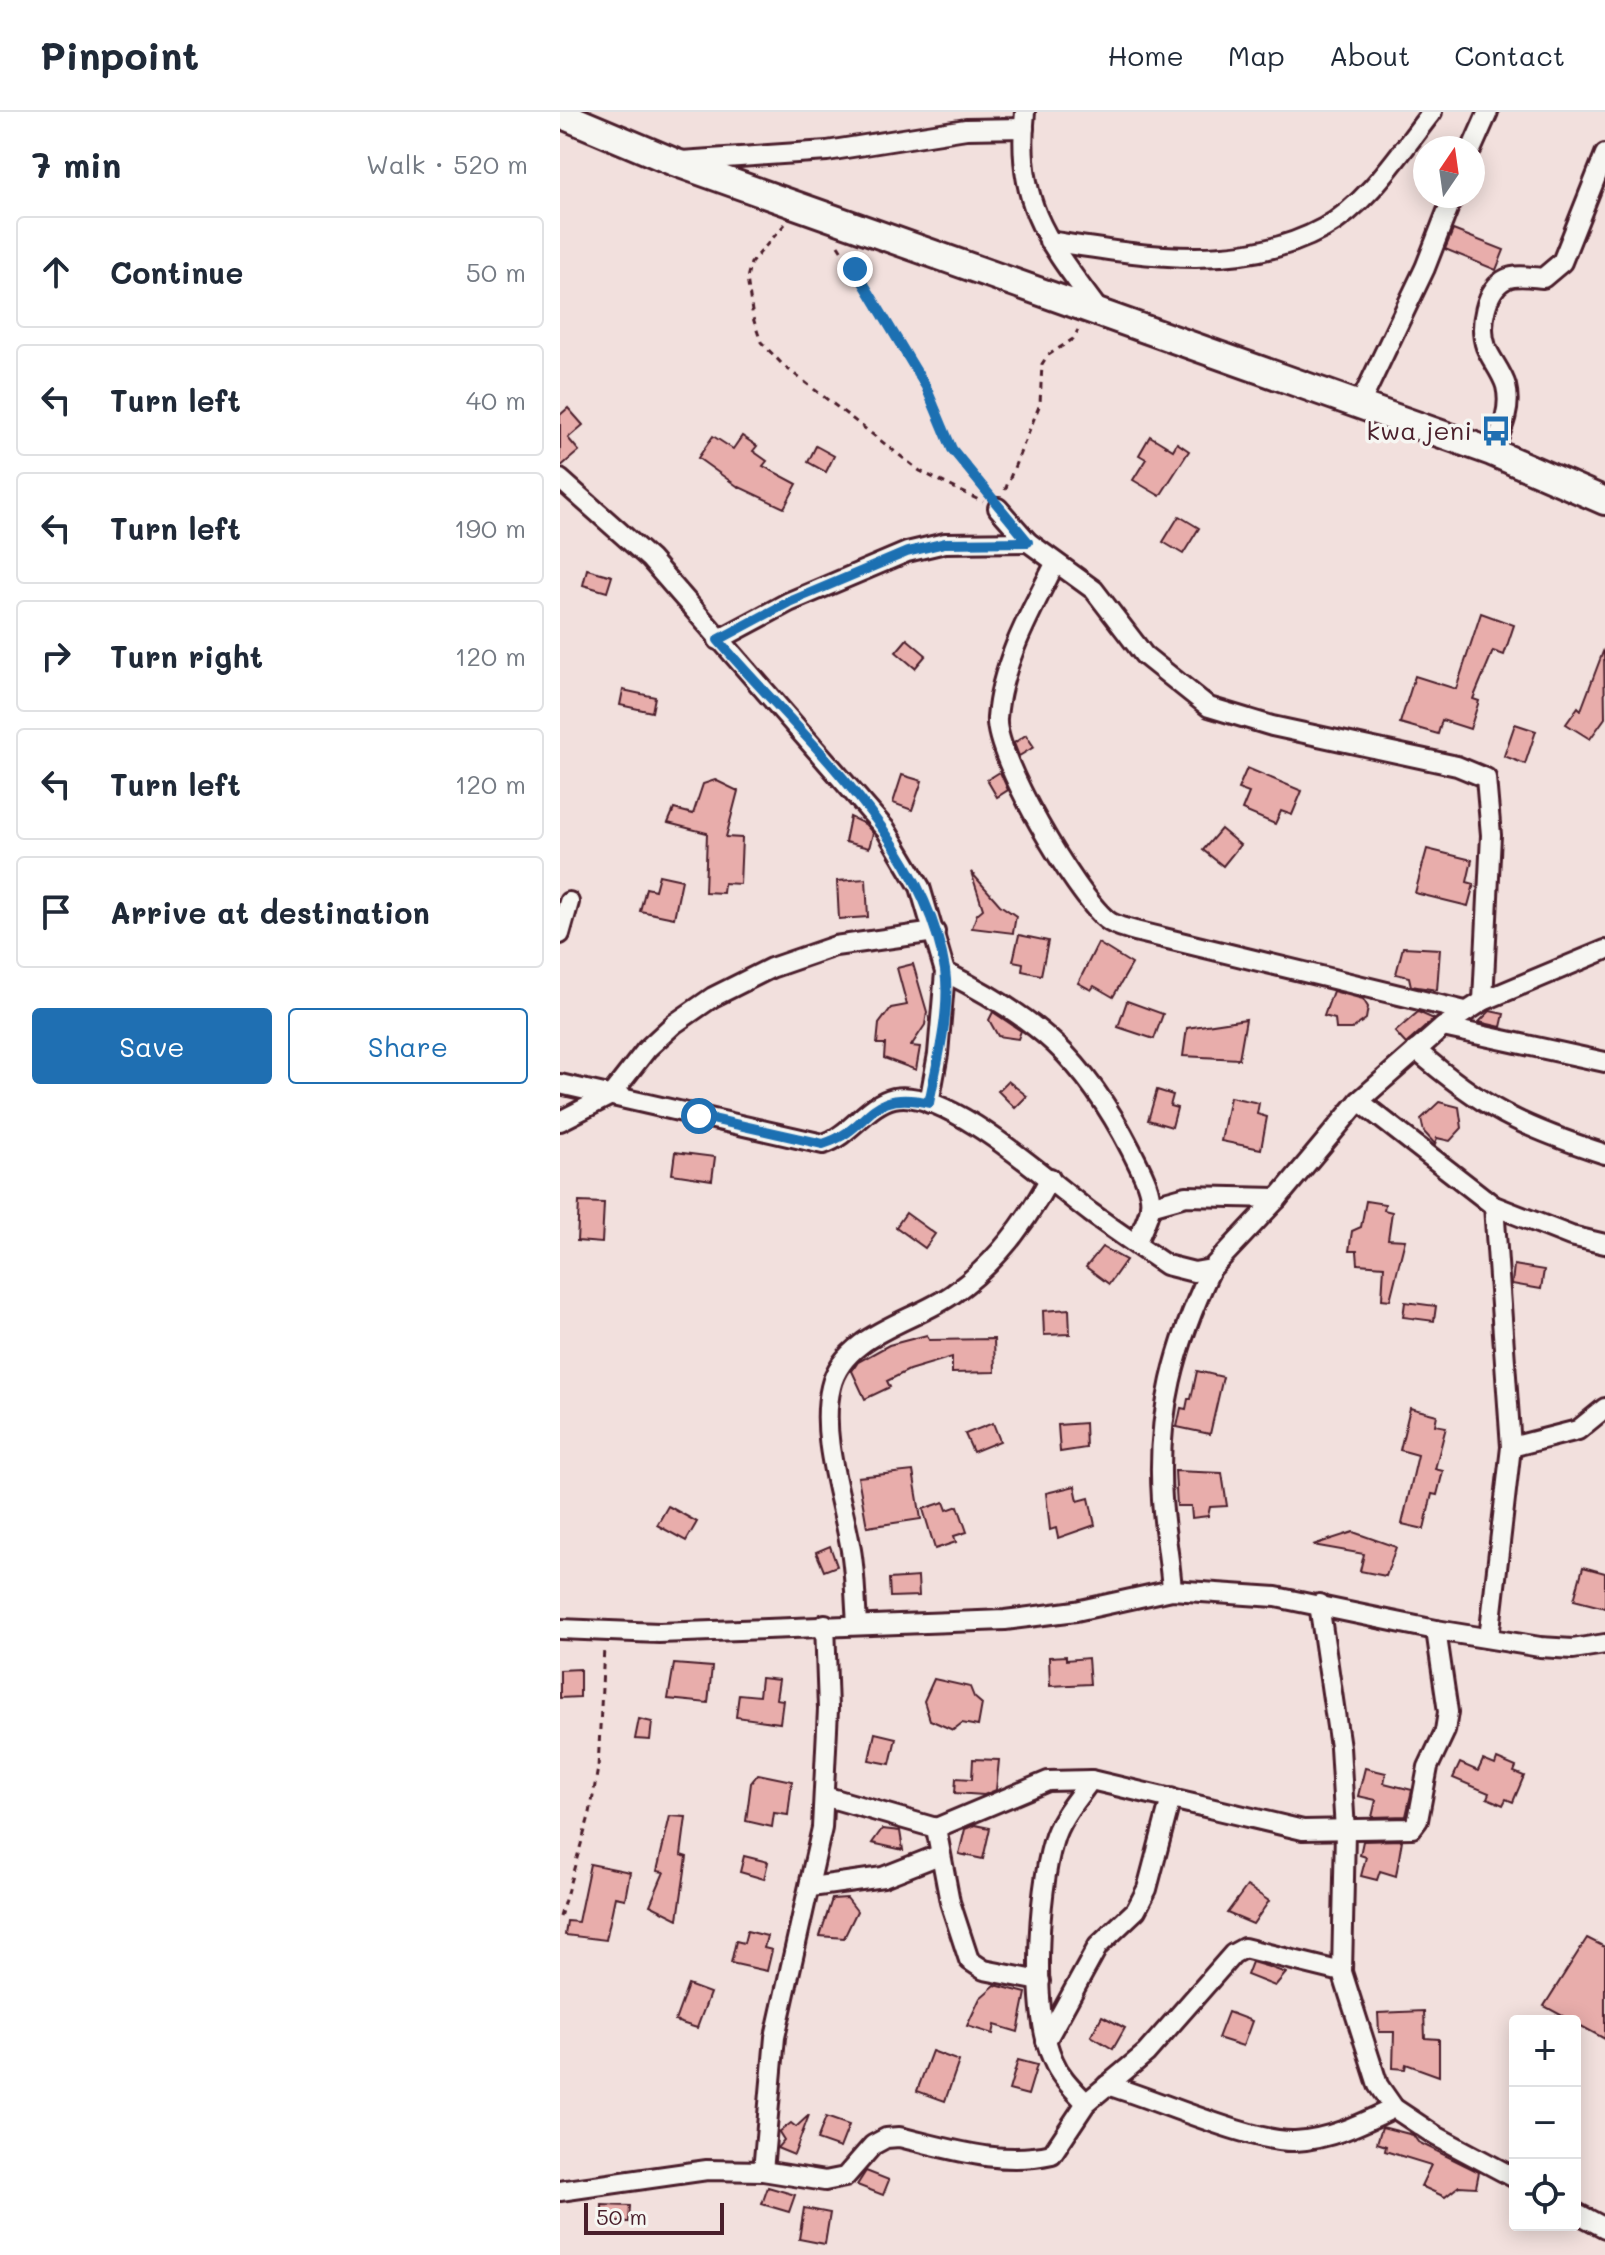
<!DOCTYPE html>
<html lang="en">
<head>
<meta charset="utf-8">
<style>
	:root { --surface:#fff; --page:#f6f6f7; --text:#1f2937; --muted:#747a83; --line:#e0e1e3; --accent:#1f6fb2 }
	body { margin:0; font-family:Mali,sans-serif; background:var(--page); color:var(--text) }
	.controls { position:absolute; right:24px; bottom:24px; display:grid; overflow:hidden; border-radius:8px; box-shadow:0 4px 20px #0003 }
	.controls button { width:72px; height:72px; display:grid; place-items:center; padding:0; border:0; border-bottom:2px solid var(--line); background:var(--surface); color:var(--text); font:40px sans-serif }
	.compass { position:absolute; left:853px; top:24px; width:72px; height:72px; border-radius:50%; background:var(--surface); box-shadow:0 4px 20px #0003; rotate:13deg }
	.scale { position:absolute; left:24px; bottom:20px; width:140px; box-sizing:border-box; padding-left:8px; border:4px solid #4a1f2b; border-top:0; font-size:22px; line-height:28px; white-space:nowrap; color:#4a1f2b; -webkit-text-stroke:6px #f6f6f2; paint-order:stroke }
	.stop { position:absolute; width:24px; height:24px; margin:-18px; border:6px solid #1f6fb2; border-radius:50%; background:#fff }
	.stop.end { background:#1f6fb2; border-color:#fff; box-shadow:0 2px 8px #0008 }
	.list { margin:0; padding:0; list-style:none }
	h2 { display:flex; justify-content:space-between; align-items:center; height:104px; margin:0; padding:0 32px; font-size:34px }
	h2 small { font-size:26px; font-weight:400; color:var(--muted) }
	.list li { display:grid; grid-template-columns:52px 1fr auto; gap:24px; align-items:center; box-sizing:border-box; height:112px; margin:0 16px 16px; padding:0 16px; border:2px solid var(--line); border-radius:8px }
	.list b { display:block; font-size:30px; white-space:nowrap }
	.list em { font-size:26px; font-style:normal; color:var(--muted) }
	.actions { display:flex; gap:16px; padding:24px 32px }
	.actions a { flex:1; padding:18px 0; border:2px solid var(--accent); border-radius:8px; text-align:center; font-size:28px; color:var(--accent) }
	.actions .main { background:var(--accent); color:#fff }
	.icon { flex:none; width:44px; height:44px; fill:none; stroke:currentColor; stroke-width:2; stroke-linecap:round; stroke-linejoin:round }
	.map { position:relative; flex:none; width:1045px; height:2143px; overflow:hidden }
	header { display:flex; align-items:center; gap:48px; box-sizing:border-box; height:112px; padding:0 40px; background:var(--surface); border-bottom:2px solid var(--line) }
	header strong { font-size:38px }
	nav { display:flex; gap:44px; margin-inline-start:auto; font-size:28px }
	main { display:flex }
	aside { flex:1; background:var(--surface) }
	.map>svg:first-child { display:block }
	.building { fill:#e8adab; stroke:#4a1f2b; stroke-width:2 }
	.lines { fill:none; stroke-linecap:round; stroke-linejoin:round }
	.street-casing { stroke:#4a1f2b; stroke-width:24 }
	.secondary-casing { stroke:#4a1f2b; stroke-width:32 }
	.path { stroke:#4a1f2b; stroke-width:3; stroke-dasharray:6 6; stroke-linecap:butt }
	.street { stroke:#f6f6f2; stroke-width:18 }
	.secondary { stroke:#f6f6f2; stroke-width:26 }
	.route { stroke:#1f6fb2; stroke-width:10 }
	.labels { text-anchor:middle; stroke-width:7; stroke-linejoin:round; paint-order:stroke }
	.poi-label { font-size:26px; fill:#4a1f2b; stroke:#f6f6f2; text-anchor:end }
</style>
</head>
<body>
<header>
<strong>Pinpoint</strong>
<nav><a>Home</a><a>Map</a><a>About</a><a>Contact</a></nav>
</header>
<main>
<aside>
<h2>7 min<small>Walk · 520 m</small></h2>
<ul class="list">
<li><svg class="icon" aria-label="ahead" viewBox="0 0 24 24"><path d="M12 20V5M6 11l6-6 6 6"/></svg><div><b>Continue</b></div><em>50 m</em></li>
<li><svg class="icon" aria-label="left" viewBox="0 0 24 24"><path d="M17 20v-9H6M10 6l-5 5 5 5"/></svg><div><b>Turn left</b></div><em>40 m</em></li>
<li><svg class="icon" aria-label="left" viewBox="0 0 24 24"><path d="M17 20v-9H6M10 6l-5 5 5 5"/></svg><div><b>Turn left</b></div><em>190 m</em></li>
<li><svg class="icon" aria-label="right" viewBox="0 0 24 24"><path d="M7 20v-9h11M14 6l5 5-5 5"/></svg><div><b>Turn right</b></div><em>120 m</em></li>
<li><svg class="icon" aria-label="left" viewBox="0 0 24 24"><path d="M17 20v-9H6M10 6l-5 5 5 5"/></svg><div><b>Turn left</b></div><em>120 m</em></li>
<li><svg class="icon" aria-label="arrive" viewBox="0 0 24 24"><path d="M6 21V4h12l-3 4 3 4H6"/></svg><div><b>Arrive at destination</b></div></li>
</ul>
<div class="actions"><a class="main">Save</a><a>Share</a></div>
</aside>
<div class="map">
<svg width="1045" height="2143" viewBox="0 0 1045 2143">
	<rect width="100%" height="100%" fill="#f2e0dd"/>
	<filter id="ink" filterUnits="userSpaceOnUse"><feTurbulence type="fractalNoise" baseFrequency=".0125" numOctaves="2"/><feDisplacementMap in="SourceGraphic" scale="16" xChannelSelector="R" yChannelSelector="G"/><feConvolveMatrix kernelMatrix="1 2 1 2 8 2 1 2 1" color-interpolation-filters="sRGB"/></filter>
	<g filter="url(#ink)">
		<g class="building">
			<polygon points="893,118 944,138 936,158 885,137"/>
			<polygon points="8,296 23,313 8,326 19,339 0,355 0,303"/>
			<polygon points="153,324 173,337 182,324 197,334 193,339 207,349 203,354 237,372 224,396 177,374 138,346"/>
			<polygon points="590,324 613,338 617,331 629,339 600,384 573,368 586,347 579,343"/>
			<polygon points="256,334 274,344 266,360 248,350"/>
			<polygon points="619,404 639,416 623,442 603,430"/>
			<polygon points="27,457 52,464 47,480 23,473"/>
			<polygon points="921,501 954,513 944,543 933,539 913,587 919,589 910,617 882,608 878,622 840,611 855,564 896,577"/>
			<polygon points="347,527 366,543 355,556 336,540"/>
			<polygon points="1044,537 1045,606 1030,627 1006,612 1018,595 1021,598"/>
			<polygon points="63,578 95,585 92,600 60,593"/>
			<polygon points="955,612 976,619 965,652 944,644"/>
			<polygon points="466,623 474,635 459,644 454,631"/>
			<polygon points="687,656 742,679 732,703 721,699 715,712 682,698 689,681 678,677"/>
			<polygon points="440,660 448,678 437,685 427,668"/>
			<polygon points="342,663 362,669 352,698 333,691"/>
			<polygon points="155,668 178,679 166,725 182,726 180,772 164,771 163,781 145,780 147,721 108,711 114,697 133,702 143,672"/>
			<polygon points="290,705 305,712 313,721 309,736 285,730"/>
			<polygon points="661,717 680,733 663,754 643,738"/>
			<polygon points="867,737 912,748 907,770 914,772 908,794 855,781"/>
			<polygon points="411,760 440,793 456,804 453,821 412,816 417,802 423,797"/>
			<polygon points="99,763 122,768 114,806 80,799 86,776 95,778"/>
			<polygon points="306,767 308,805 279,807 277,769"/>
			<polygon points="459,823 488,829 481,863 462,859 463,851 453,849"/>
			<polygon points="538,831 572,852 553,885 534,874 531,878 518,871"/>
			<polygon points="843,835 880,837 877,878 851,874 849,865 836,862"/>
			<polygon points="353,852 367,900 365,913 351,934 360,935 356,958 324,946 325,932 317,932 319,912 331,896 347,893 337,856"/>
			<polygon points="773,879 803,887 808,895 806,907 792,917 776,917 775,907 764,904"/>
			<polygon points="567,889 603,902 594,927 558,915"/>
			<polygon points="930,899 944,902 941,915 919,910"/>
			<polygon points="433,900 461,919 458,927 438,924 429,908"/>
			<polygon points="858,900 874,907 846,932 835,920"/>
			<polygon points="686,907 679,947 623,944 627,916"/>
			<polygon points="448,969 467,984 455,996 438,979"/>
			<polygon points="597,978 613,983 610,994 617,996 612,1015 588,1008"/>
			<polygon points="670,985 699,991 697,1002 707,1005 701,1037 661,1029"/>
			<polygon points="879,990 899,995 902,1016 890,1029 877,1026 875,1032 864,1020 861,1007"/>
			<polygon points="115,1040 155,1045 152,1068 112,1062"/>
			<polygon points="806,1089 825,1092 824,1098 832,1100 828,1127 845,1128 830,1188 822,1187 824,1154 798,1152 797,1139 789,1139 792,1119 801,1115"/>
			<polygon points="19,1090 44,1091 42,1131 17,1129"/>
			<polygon points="346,1101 375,1122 365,1136 336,1115"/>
			<polygon points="542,1135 566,1148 549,1172 526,1155"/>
			<polygon points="954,1153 984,1158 981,1177 952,1172"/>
			<polygon points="845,1190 876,1194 874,1209 843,1205"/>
			<polygon points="509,1197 510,1222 484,1223 483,1199"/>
			<polygon points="367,1223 369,1228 434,1227 435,1260 392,1261 392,1245 349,1258 327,1269 330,1275 305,1287 292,1259 298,1250 329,1233"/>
			<polygon points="637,1259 663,1265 650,1322 617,1315 621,1296 626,1297 628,1287 631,1287"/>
			<polygon points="850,1296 877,1303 875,1313 886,1315 875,1357 883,1359 877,1383 872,1382 864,1417 842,1412 858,1343 840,1338"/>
			<polygon points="433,1311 440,1329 413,1340 405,1322"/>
			<polygon points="525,1311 526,1336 500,1340 498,1313"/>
			<polygon points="353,1359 361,1407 307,1415 298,1365"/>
			<polygon points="615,1359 662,1361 667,1394 650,1395 648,1404 632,1406 631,1394 617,1394"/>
			<polygon points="515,1374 518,1389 529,1386 535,1413 498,1426 496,1416 490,1418 486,1381"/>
			<polygon points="384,1390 387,1398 398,1394 407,1420 394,1424 396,1430 375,1437 363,1397"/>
			<polygon points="108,1394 137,1410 126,1429 97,1413"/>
			<polygon points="793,1420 836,1435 826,1464 800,1459 804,1442 753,1433"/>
			<polygon points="270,1434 277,1454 264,1459 256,1440"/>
			<polygon points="1023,1455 1045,1461 1045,1496 1014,1488"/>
			<polygon points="358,1465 359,1484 330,1485 329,1467"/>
			<polygon points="506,1544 506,1548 528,1546 530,1572 490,1574 489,1545"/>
			<polygon points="114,1552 152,1555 148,1591 108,1587"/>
			<polygon points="20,1557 20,1585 0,1586 0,1558"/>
			<polygon points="201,1566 219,1568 216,1587 223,1588 220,1611 176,1605 179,1582 199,1584"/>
			<polygon points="374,1567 410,1575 414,1585 422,1592 418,1614 402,1611 393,1618 370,1608 364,1589"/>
			<polygon points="79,1607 92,1610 90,1628 75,1627"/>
			<polygon points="315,1621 336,1626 330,1652 309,1648"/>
			<polygon points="413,1647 439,1648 436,1678 424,1683 395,1681 396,1666 412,1667"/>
			<polygon points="937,1647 956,1655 954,1660 964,1664 953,1690 946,1687 943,1693 927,1686 929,1681 893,1666 900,1651 918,1659 923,1648 935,1653"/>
			<polygon points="805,1656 826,1661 824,1671 852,1678 846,1704 812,1705 816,1688 798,1684"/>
			<polygon points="198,1662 232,1669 228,1703 214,1701 212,1715 186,1709 191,1671"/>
			<polygon points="110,1704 126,1705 121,1743 127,1745 118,1807 90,1793 104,1760 97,1759"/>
			<polygon points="415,1713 430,1716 423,1747 399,1742 405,1717"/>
			<polygon points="322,1717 340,1719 343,1738 312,1731"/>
			<polygon points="842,1728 836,1764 820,1759 817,1768 801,1764 806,1745 800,1743 803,1729"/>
			<polygon points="184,1744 208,1750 204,1767 180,1760"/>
			<polygon points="30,1752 70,1760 65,1787 55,1785 46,1828 5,1823 7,1809 18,1810"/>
			<polygon points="687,1774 709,1789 693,1812 667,1801"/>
			<polygon points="287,1786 297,1799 284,1826 260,1824 272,1787"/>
			<polygon points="187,1819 207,1824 204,1836 212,1838 207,1859 171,1851 176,1829 184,1831"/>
			<polygon points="1027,1826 1045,1835 1045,1927 984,1894"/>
			<polygon points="692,1850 709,1855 726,1861 715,1874 687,1863"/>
			<polygon points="128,1873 150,1881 137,1916 115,1909"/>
			<polygon points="435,1873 466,1881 458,1920 435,1913 433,1922 407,1914 420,1886"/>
			<polygon points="864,1899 865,1926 879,1927 879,1964 846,1952 845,1957 833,1956 834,1920 819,1920 818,1901"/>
			<polygon points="668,1900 692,1909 683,1934 658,1926"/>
			<polygon points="542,1904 565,1916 553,1937 531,1924"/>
			<polygon points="372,1939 399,1949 385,1989 357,1979"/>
			<polygon points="458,1948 477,1953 468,1983 449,1978"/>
			<polygon points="249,2003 234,2043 217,2036 224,2028 219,2020 231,2011 236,2015"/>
			<polygon points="266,2005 289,2013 280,2036 257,2028"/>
			<polygon points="822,2015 853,2023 858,2030 919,2060 916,2075 899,2074 885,2085 861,2074 871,2053 825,2039 826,2034 817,2031"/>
			<polygon points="306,2059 329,2068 323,2083 297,2073"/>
			<polygon points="208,2075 235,2083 229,2100 202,2092"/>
			<polygon points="42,2093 70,2094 69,2110 42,2110"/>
			<polygon points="244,2096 270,2101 265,2132 239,2127"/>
		</g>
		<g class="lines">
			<g class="street-casing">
				<g id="street">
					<path d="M465,0C455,92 488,130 540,200"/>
					<polyline points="912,36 928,0"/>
					<polyline points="121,49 267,39 406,17 464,16"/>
					<path d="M489,129C579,143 680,162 764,116C809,91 841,39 872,0"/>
					<polyline points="800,292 865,156 893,84"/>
					<path d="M932,340C941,319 952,298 946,274C942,260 931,248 926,235C919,215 925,177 946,167C956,162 971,165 983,166L1002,150L1045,42"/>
					<polyline points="0,367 90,447 326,718 360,775 385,860 378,942 369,991"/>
					<polyline points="438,396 468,430 534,478 584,543 649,595 712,614 897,654 926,666 931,723 923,889"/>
					<path d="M495,452C471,499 441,552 437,606C434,645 516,783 547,808C554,814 566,816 575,819L905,899"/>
					<polyline points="158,528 229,490 347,440 385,431 468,430"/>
					<polyline points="0,822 9,790"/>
					<path d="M385,860C477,906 524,946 571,1038C579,1055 593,1077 590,1096C588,1107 581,1119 577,1130"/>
					<polyline points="883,915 1045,950"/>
					<path d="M856,938C924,997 960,1014 1045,1042"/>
					<path d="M0,972L263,1032C290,1024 307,992 334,986C388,975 489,1070 531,1101C556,1119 581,1136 606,1153L634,1160L651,1157L718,1086L799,989L883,915L923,889L1045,838"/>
					<polyline points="799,989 934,1094 1011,1124 1045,1132"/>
					<polyline points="0,1009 51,983 87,937 114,912 153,885 211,856 275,834 375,820"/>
					<polyline points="590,1094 626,1084 718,1086"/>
					<polyline points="951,1335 1018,1318 1045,1296"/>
					<path d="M612,1478C610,1448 604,1418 602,1387C596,1302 615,1233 651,1157"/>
					<polyline points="759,1492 780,1635 785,1719 782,1860 818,1973 834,1996 876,2024 955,2066"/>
					<path d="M297,1511C295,1486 295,1461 291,1438C283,1389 259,1324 271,1275C283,1222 354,1210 393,1182C434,1153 466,1111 490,1066"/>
					<polyline points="0,1517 99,1521 445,1508 516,1499 612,1478 716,1485 876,1518 980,1535 1013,1537 1045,1532"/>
					<polyline points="929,1526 951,1335 934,1094"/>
					<polyline points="264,1684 376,1716 390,1790 409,1848 424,1858 480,1869"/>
					<polyline points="376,1716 488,1669 531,1668 743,1718 852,1716 858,1708 868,1655 885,1619 888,1600 876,1518"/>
					<polyline points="251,1775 323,1765 379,1743"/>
					<polyline points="486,1929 538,1834 576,1798 587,1777 611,1686"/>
					<path d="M547,1973C593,1986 692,2031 735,2029C771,2027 803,2011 834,1996"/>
					<path d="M526,1991C513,1977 500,1965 493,1948C471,1900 478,1781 493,1730C499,1707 517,1687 531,1668"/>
					<polyline points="203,2059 215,1925 262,1716 268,1597 265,1512"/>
					<path d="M0,2079L147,2058L203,2059L265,2069L285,2065L313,2033L326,2026L339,2025C391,2037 440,2054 492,2042L526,1991L586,1941L673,1842L684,1836L782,1860"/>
					<polyline points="1015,2100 1045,2116"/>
				</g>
			</g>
			<g class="secondary-casing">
				<polyline id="secondary" points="0,2 114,50 932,340 1045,389"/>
			</g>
			<g class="path">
				<polyline points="225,112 191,151 187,166 193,206 201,230 224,254 360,359 423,390"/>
				<polyline points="278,133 352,250 392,337 428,383"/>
				<polyline points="445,378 480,292 482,252 487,244 513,227 518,218"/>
				<polyline points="0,1805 30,1701 38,1656 44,1535"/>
			</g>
			<use href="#street" class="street"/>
			<use href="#secondary" class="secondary"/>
		</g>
	</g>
	<g class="lines" filter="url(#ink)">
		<path class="route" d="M139,1004L263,1032C313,1017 305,976 369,991C377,950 391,900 385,858C365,728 241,625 158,528L229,490L347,440L385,431L468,430L392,337L366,275L295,157"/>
	</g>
	<defs>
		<g id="bus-bare" transform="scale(2.4)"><path d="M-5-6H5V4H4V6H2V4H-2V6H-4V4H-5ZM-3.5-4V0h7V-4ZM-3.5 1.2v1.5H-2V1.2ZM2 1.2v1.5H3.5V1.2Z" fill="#1f6fb2" stroke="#f6f6f2" stroke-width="2.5" paint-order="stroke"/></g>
	</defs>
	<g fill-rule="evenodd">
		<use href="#bus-bare" x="936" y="319"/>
	</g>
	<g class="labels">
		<g class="poi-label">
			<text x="912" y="328">kwa jeni</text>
		</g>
	</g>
</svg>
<div class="controls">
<button>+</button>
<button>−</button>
<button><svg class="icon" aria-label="locate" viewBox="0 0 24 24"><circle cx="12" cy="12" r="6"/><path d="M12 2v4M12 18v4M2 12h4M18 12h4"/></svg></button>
</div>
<svg class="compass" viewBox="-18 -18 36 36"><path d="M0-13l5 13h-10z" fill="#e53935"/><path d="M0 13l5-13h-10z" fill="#747a83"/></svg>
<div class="scale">50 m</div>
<div class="stop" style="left:139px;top:1004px"></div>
<div class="stop end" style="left:295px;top:157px"></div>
</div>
</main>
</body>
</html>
